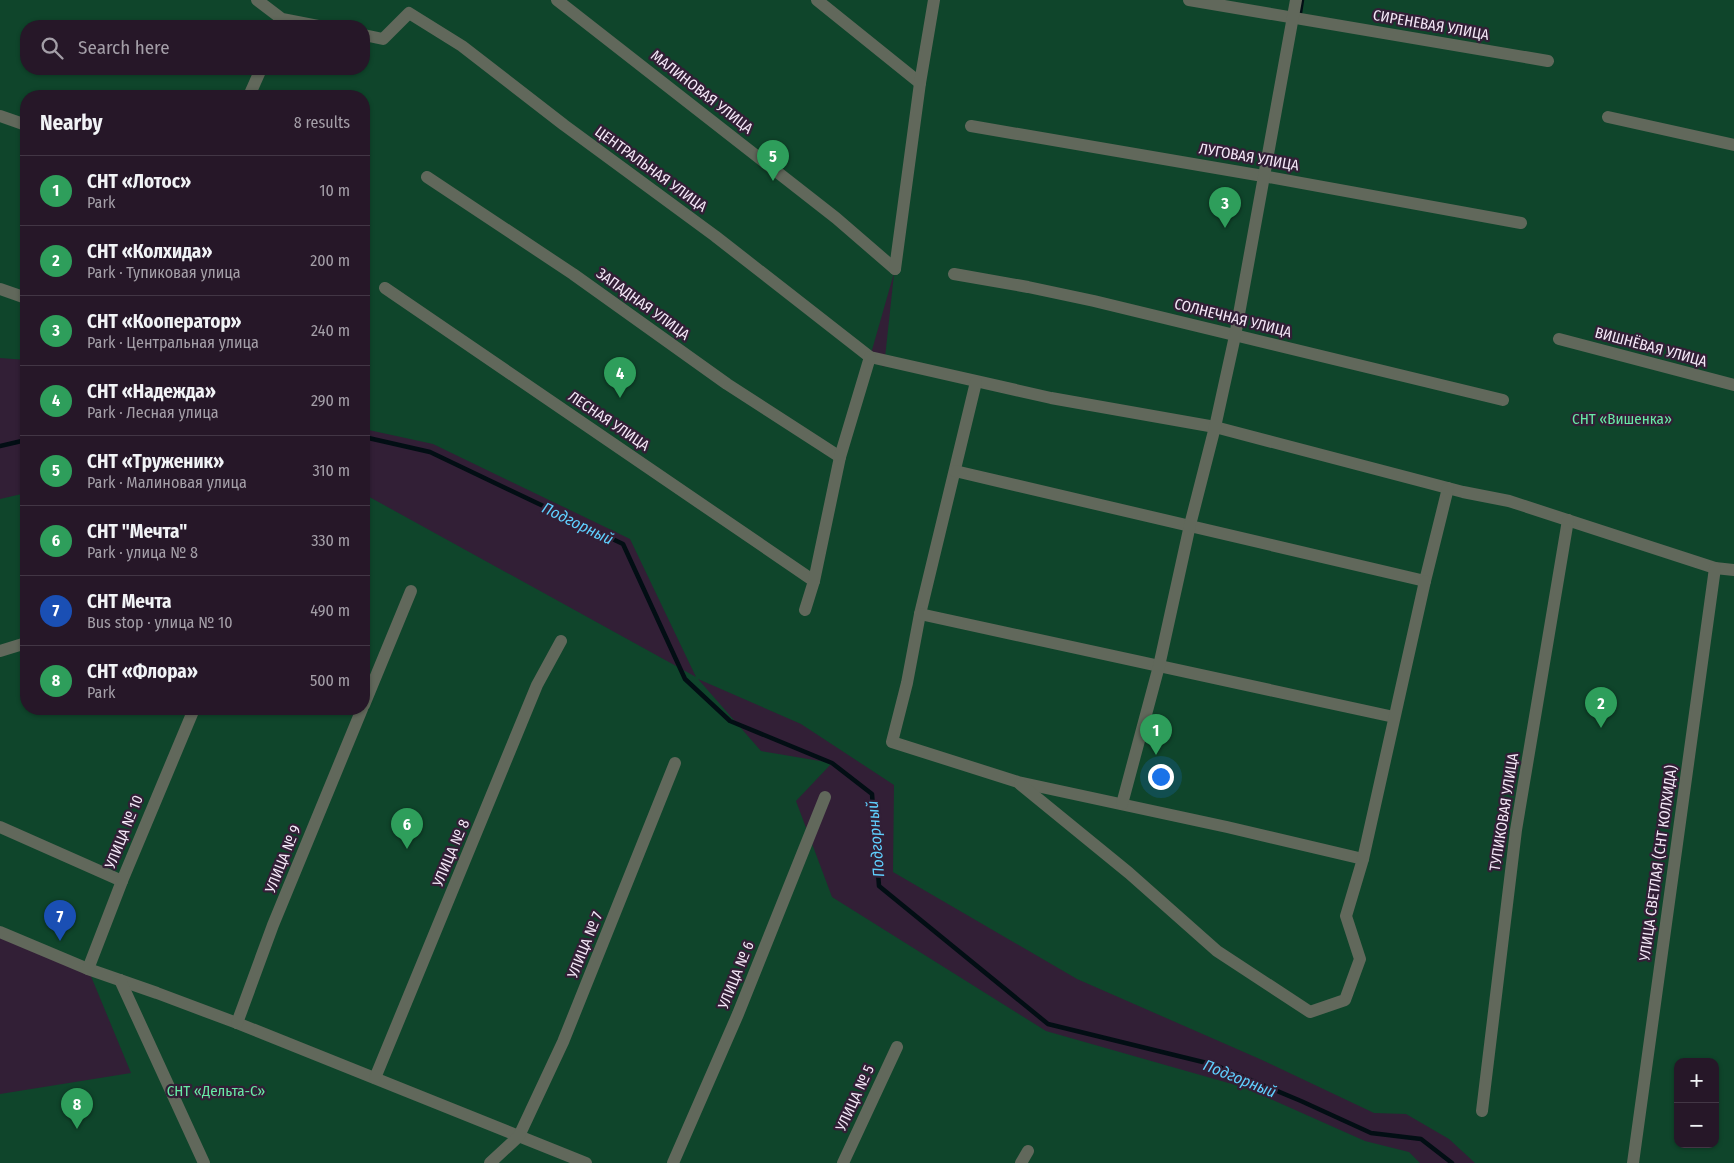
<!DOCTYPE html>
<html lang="en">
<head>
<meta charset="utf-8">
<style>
	:root { --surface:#261728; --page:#322434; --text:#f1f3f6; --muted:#a49fa8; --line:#423645; --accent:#01d98b }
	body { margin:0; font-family:"Fira Sans Condensed",sans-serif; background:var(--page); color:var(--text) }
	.controls { position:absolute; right:15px; bottom:15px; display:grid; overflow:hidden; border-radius:10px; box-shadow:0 1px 4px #0004 }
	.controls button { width:45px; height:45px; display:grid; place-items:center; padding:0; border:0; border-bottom:1px solid var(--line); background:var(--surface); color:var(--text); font:25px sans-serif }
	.you { position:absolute; left:1160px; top:776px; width:18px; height:18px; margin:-12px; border:4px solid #fff; border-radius:50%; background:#1a73e8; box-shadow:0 0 0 8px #1a73e833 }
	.badge { display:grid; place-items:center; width:32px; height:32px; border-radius:50%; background:var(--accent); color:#fff; font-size:16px; font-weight:700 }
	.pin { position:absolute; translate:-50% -41px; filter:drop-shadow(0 1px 2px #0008) }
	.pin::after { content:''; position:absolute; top:26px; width:18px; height:15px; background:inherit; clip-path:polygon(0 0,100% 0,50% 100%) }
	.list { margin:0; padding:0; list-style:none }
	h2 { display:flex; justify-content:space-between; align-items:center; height:65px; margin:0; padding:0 20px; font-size:21px }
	h2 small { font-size:16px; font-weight:400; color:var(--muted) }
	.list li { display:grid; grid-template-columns:32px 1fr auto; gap:15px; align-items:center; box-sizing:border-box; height:70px; padding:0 20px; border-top:1px solid var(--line) }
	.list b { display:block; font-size:19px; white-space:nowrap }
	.list p { margin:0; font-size:16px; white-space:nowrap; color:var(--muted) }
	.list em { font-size:16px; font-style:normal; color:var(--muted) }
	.icon { flex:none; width:28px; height:28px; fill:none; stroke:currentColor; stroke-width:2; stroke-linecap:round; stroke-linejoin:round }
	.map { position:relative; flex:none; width:1734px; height:1163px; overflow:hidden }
	.search { position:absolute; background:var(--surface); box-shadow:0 1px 4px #0004; left:20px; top:20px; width:350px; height:55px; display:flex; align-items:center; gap:12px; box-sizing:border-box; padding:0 18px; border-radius:20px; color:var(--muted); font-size:19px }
	.panel { position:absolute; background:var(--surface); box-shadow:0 1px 4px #0004; left:20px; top:90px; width:350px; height:625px; border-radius:20px }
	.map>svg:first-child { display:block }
	.green { fill:#0f452b; fill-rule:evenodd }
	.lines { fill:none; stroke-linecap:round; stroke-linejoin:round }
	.stream { stroke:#020e14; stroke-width:4.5 }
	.minor { stroke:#61685b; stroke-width:12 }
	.labels { text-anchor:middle; stroke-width:4.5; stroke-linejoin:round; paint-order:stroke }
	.street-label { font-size:15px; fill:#f4e7f7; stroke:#321f36 }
	.park-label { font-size:15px; fill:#68eaa6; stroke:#321f36 }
	.water-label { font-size:16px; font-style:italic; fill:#60d0ff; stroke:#321f36 }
</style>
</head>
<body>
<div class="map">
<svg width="1734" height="1163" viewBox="0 0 1734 1163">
	<rect width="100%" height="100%" fill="#321f36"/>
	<path class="green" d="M0,0H1734V1163H1475L1449,1139L1406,1114L1374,1113L1262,1060L1077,979L893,872L894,785L801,724L698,679L761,751L832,763L796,801L832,897L1046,1031L1246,1088L1365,1141L1409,1152L1420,1163H0V1094L131,1073L88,969L0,932V499L26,493V709H364V494L696,677L630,539L433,444L364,429V96H26V360L0,358ZM26,26H364V69H26ZM894,273V274L884,367L870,357ZM1678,1062H1715V1144H1678Z"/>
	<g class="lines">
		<g class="stream">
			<polyline points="1300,13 1302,0"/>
			<polyline points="364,437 430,452 623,544 685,679 730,721 832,763 872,794 879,886 1048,1024 1215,1065 1301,1101 1371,1133 1421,1139 1452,1163"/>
			<polyline points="0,446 26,440"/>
		</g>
		<g class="minor">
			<polyline points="257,0 282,19 318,26"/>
			<polyline points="557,0 836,218 895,269"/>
			<polyline points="817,0 920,83"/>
			<polyline points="1189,0 1548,61"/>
			<polyline points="364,35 383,39 409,13 462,46 564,125 715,236 870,357 1051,398 1215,427 1463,492 1509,501 1715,568 1734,570"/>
			<polyline points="249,96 261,69"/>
			<polyline points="0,116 26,125"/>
			<polyline points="1608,117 1734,145"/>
			<polyline points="971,126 1263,176 1521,223"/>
			<polyline points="427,177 573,274 727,384 840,457"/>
			<polyline points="895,269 920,83 934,0"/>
			<polyline points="954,274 1028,287 1094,301 1503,400"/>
			<polyline points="385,288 814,581"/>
			<polyline points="0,289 26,298"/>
			<polyline points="1559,339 1734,385"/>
			<polyline points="976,382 920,614 907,683 892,742 1018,782 1227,827 1363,859"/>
			<polyline points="955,471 1425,581 1448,488"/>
			<polyline points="805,610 814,581 840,457 870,357"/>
			<polyline points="920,614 1394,717"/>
			<polyline points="0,651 26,643"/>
			<polyline points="364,705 411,591"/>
			<polyline points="1020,784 1129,873 1217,951 1310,1012 1345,1000 1360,959 1346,916 1363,859 1425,581"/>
			<polyline points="1122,804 1159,666 1190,525 1215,427 1235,336 1296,0"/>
			<polyline points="0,827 122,881"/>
			<polyline points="0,932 88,969 157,993 237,1023 586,1163"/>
			<polyline points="88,969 122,881 194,709"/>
			<polyline points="120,980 204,1163"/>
			<polyline points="237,1023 273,925 362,709"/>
			<polyline points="375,1078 537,685 561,641"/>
			<polyline points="1482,1111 1516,830 1568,520"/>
			<polyline points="490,1163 519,1136 563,1042 675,763"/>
			<polyline points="673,1163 738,1014 825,797"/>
			<polyline points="843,1163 897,1047"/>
			<polyline points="1021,1163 1028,1151"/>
			<polyline points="1633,1163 1715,568"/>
		</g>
	</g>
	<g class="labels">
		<g class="street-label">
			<text transform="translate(1431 25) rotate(10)" y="5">СИРЕНЕВАЯ УЛИЦА</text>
			<text transform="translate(702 92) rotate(38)" y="5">МАЛИНОВАЯ УЛИЦА</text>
			<text transform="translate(1249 157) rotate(10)" y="5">ЛУГОВАЯ УЛИЦА</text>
			<text transform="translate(651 169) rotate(36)" y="5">ЦЕНТРАЛЬНАЯ УЛИЦА</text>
			<text transform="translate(643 304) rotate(36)" y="5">ЗАПАДНАЯ УЛИЦА</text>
			<text transform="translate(1233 318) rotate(14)" y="5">СОЛНЕЧНАЯ УЛИЦА</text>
			<text transform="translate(1651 347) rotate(15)" y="5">ВИШНЁВАЯ УЛИЦА</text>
			<text transform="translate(609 421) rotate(34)" y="5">ЛЕСНАЯ УЛИЦА</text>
			<text transform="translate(1504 812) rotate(-81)" y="5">ТУПИКОВАЯ УЛИЦА</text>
			<text transform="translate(124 832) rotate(-68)" y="5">УЛИЦА № 10</text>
			<text transform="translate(451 853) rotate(-67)" y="5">УЛИЦА № 8</text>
			<text transform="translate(283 859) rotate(-68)" y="5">УЛИЦА № 9</text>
			<text transform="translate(1658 863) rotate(-82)" y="5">УЛИЦА СВЕТЛАЯ (СНТ КОЛХИДА)</text>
			<text transform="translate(585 945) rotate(-68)" y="5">УЛИЦА № 7</text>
			<text transform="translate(736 975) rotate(-68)" y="5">УЛИЦА № 6</text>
			<text transform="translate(855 1098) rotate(-65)" y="5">УЛИЦА № 5</text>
		</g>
		<g class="park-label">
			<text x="1622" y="424">СНТ «Вишенка»</text>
			<text x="216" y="1096">СНТ «Дельта-С»</text>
		</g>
		<g class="water-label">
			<text transform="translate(578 523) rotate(26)" y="6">Подгорный</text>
			<text transform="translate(875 839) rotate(-95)" y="6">Подгорный</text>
			<text transform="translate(1240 1078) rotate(22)" y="6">Подгорный</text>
		</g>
	</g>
</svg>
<div class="controls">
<button>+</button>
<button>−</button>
</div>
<div class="you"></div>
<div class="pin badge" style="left:1156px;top:755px;background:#2e9e5b">1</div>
<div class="pin badge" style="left:1601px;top:728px;background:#2e9e5b">2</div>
<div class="pin badge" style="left:1225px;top:228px;background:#2e9e5b">3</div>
<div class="pin badge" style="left:620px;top:398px;background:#2e9e5b">4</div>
<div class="pin badge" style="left:773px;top:181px;background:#2e9e5b">5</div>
<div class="pin badge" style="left:407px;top:849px;background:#2e9e5b">6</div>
<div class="pin badge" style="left:60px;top:941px;background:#1a4fb4">7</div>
<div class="pin badge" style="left:77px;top:1129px;background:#2e9e5b">8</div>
<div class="search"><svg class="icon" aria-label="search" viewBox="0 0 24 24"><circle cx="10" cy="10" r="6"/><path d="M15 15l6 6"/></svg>Search here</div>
<section class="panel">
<h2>Nearby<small>8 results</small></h2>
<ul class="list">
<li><span class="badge" style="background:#2e9e5b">1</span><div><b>СНТ «Лотос»</b><p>Park</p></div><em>10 m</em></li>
<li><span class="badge" style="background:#2e9e5b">2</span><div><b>СНТ «Колхида»</b><p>Park · Тупиковая улица</p></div><em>200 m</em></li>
<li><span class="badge" style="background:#2e9e5b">3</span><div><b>СНТ «Кооператор»</b><p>Park · Центральная улица</p></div><em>240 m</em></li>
<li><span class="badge" style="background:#2e9e5b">4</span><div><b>СНТ «Надежда»</b><p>Park · Лесная улица</p></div><em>290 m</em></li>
<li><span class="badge" style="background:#2e9e5b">5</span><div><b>СНТ «Труженик»</b><p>Park · Малиновая улица</p></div><em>310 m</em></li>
<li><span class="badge" style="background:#2e9e5b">6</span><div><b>СНТ &quot;Мечта&quot;</b><p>Park · улица № 8</p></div><em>330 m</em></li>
<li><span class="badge" style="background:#1a4fb4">7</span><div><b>СНТ Мечта</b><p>Bus stop · улица № 10</p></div><em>490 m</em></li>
<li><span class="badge" style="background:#2e9e5b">8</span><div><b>СНТ «Флора»</b><p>Park</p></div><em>500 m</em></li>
</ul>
</section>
</div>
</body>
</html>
